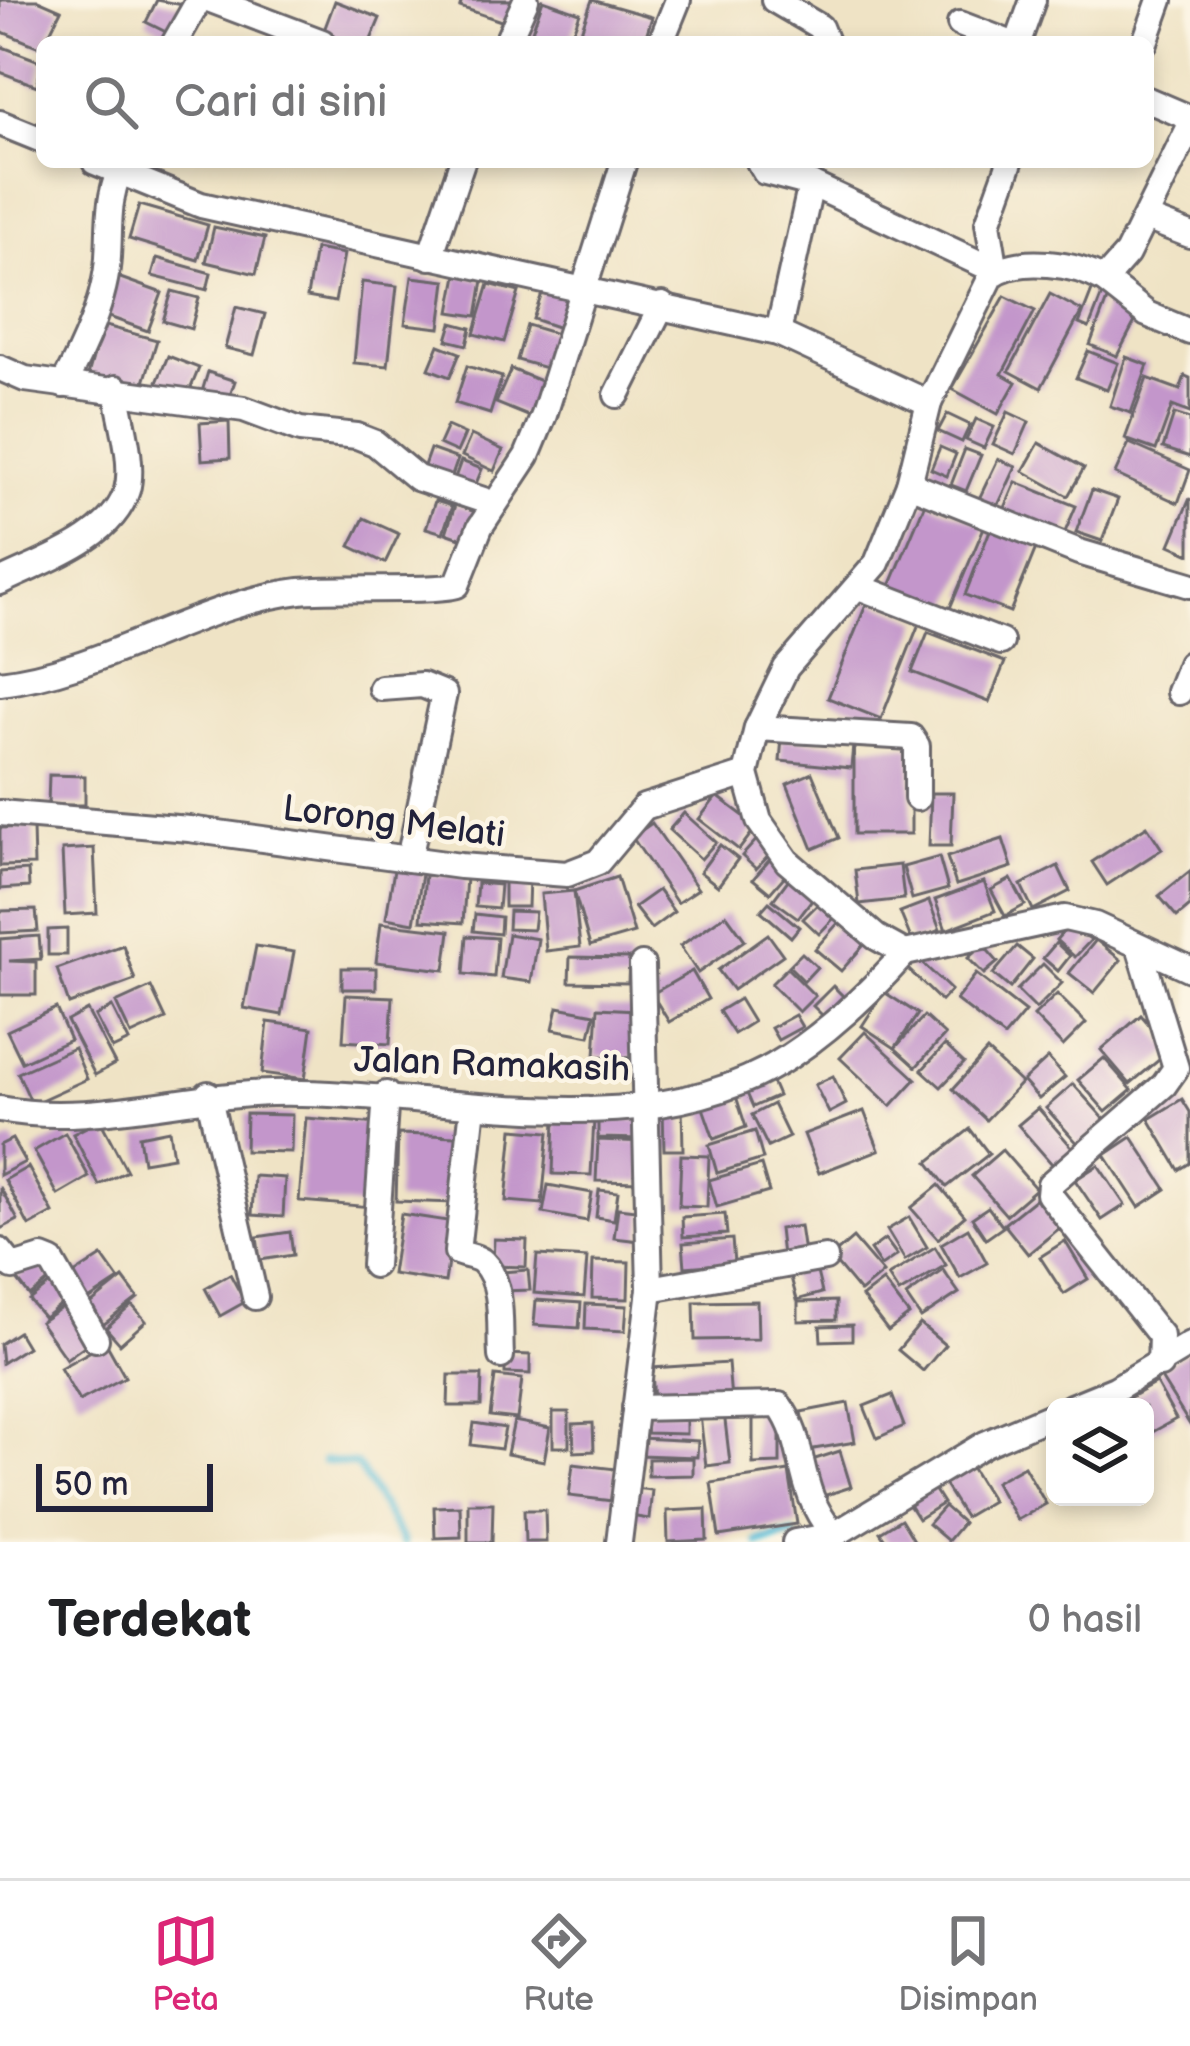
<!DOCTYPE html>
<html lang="id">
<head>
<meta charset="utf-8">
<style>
	:root { --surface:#fff; --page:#f6f6f6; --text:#202124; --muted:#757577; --line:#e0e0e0; --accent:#db2777 }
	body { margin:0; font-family:"Balsamiq Sans",sans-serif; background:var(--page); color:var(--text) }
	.controls { position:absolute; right:36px; bottom:36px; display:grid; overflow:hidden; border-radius:18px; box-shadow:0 6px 18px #0003 }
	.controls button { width:108px; height:108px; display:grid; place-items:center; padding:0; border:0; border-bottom:3px solid var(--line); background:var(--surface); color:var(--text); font:60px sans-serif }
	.scale { position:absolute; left:36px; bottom:30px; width:177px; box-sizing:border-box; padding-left:12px; border:6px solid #22223b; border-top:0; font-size:33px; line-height:42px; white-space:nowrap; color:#22223b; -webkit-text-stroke:9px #fcf5e5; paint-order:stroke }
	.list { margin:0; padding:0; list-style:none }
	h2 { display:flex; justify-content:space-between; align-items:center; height:156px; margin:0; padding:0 48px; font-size:51px }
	h2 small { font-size:39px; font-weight:400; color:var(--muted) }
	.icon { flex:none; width:66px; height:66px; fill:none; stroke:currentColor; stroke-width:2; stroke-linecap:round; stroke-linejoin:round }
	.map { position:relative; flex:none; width:1190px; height:1542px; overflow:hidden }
	.search { position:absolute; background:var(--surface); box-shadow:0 6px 18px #0003; left:36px; right:36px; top:36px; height:132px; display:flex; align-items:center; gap:30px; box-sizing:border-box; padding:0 42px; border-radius:18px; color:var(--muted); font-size:45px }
	.sheet { height:336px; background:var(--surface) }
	nav { display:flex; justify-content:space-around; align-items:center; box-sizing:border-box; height:168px; border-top:3px solid var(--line); background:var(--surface); font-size:33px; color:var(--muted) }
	nav a { display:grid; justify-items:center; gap:6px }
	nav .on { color:var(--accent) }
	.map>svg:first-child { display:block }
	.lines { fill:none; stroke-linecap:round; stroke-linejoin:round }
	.stream { stroke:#5bbed9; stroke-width:8 }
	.building { fill:#c396cb }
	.minor-casing { stroke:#6a666b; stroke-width:30 }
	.minor { stroke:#fff; stroke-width:24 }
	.labels { text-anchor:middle; stroke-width:9; stroke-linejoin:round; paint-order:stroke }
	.street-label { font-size:36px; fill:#22223b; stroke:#fcf5e5 }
</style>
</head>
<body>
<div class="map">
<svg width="1190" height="1542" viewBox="0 0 1190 1542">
	<rect width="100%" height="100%" fill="#fcf5e5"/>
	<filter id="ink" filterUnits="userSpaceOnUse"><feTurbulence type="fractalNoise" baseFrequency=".00833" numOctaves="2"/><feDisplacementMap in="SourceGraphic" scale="24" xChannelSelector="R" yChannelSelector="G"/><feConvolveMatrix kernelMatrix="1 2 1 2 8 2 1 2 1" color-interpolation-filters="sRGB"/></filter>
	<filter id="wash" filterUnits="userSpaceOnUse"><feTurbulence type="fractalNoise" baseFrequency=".004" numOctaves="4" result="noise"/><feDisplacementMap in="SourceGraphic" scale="48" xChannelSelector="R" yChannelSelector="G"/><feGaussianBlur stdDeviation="2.7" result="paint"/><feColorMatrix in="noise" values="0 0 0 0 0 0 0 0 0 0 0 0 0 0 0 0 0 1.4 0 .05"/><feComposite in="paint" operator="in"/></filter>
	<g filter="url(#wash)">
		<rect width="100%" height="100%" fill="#efe3c5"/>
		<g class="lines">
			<g class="stream">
				<polyline points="324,1461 357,1465 403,1542"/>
				<polyline points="758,1542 793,1534"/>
			</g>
		</g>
		<g id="blocks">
			<g class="building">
				<polygon points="0,0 38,0 61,10 42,48 0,31"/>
				<polygon points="157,0 188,6 174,36 146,22"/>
				<polygon points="462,0 515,0 507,23 460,7"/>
				<polygon points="543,0 580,13 569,42 528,42"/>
				<polygon points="592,0 652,17 644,42 577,42"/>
				<polygon points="335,1 380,18 370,42 320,41"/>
				<polygon points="0,46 42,62 37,86 0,72"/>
				<polygon points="139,205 208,225 198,260 129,239"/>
				<polygon points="214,227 265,238 256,274 206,262"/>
				<polygon points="315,249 344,254 335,302 307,297"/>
				<polygon points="157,258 211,273 207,290 152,276"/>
				<polygon points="112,275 162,293 148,331 98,313"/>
				<polygon points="457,275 483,280 477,316 450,312"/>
				<polygon points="412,277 446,281 440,328 405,324"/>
				<polygon points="362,282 397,286 388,366 354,363"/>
				<polygon points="489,284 519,292 504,342 474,334"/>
				<polygon points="544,288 577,299 566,330 533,319"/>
				<polygon points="1093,288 1103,292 1089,328 1079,324"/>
				<polygon points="172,291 199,298 191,329 163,321"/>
				<polygon points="1050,294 1082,311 1041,388 1009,371"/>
				<polygon points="1005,296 1035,311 1002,374 1016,382 998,414 952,389"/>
				<polygon points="1107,300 1139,314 1117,356 1090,345"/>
				<polygon points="236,307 265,314 254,355 225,348"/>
				<polygon points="452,323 471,328 467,345 447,340"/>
				<polygon points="102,325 157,340 142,389 88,375"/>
				<polygon points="527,325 567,337 557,371 517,360"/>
				<polygon points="439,345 460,353 450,377 429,369"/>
				<polygon points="1088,351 1118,363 1107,390 1076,378"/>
				<polygon points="168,356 199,368 187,397 156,385"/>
				<polygon points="1126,357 1148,365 1131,413 1110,406"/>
				<polygon points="467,366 502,377 490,414 455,403"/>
				<polygon points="511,369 548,384 533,418 496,403"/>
				<polygon points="208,372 235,381 227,404 201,395"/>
				<polygon points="1185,376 1190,378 1190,413 1172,406 1156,450 1125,439 1147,378 1180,390"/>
				<polygon points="1008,412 1029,422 1015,454 993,444"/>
				<polygon points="947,414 970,425 962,442 938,431"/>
				<polygon points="1174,414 1190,419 1190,457 1163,448"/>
				<polygon points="976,419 994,427 984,448 966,440"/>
				<polygon points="229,421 230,458 202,460 200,423"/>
				<polygon points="447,426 465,434 457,452 439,444"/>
				<polygon points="471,435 503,450 494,471 462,456"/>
				<polygon points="1039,443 1084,468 1068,496 1023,471"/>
				<polygon points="1129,443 1190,470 1178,503 1115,474"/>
				<polygon points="940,447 956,454 947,476 931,469"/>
				<polygon points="430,449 458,459 449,484 421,474"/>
				<polygon points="965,449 981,455 966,491 951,485"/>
				<polygon points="998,459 1016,467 994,514 976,505"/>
				<polygon points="461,461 482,469 472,493 452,486"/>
				<polygon points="1016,482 1076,506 1062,539 1002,515"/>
				<polygon points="1092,490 1118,499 1102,541 1076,532"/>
				<polygon points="1190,498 1190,554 1170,545"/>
				<polygon points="435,501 452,506 443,533 426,528"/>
				<polygon points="926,501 985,525 947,615 888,591"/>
				<polygon points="455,505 479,513 469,541 446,533"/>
				<polygon points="364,518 399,534 385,563 350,546"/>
				<polygon points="992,525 1038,543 1010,612 965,595"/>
				<polygon points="868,600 920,621 881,719 828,698"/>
				<polygon points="928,632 1005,662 989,702 912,672"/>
				<polygon points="782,738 853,745 851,768 780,761"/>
				<rect x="854" y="746" width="57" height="88"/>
				<polygon points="812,773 839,838 813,849 787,784"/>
				<polygon points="49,775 85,776 85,805 48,805"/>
				<polygon points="931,793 953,793 951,846 929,846"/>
				<polygon points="717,796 757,826 739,850 699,819"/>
				<polygon points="684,813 716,842 701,859 669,830"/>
				<polygon points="652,823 698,889 677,903 632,837"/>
				<polygon points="1147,826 1162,849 1107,885 1092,862"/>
				<polygon points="33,827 34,865 0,866 0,828"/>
				<polygon points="760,836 775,849 756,869 742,856"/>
				<polygon points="1003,839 1012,867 956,885 947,857"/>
				<polygon points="720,845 738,859 718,886 700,872"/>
				<polygon points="94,848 97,913 65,915 62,850"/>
				<polygon points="773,856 789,871 770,893 753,879"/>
				<polygon points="939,857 948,889 912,899 903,867"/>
				<polygon points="395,864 423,868 414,923 386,918"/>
				<polygon points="900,865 904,899 859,904 855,870"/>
				<polygon points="1058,866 1070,891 1033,910 1021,885"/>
				<polygon points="28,870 29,887 0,889 0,872"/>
				<polygon points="1190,871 1190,906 1177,917 1159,896"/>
				<polygon points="425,875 466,877 463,923 421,920"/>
				<polygon points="791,876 816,894 798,918 773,900"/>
				<polygon points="504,877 529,877 528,907 504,907"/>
				<polygon points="617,877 634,933 590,946 574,891"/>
				<polygon points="1011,879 1025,905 1005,916 991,890"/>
				<polygon points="984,882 995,911 946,930 935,900"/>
				<polygon points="477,883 500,885 498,909 475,907"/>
				<polygon points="658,890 674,912 651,929 634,907"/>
				<polygon points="574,891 580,947 546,951 541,894"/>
				<polygon points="929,901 940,930 912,941 900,912"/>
				<polygon points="769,902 799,927 791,937 761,911"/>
				<polygon points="818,904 833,919 819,934 803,919"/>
				<polygon points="36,910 38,931 0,933 0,911"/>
				<polygon points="509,911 535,912 533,930 508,929"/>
				<polygon points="475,914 501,917 500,934 473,931"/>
				<polygon points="726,914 745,940 698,973 680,946"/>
				<polygon points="839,922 865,944 841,971 815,949"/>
				<polygon points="1072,922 1091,940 1075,957 1056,940"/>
				<polygon points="381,923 450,931 445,970 376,962"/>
				<polygon points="67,929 67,955 48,955 48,930"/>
				<polygon points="508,934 538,939 531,982 501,978"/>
				<polygon points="768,934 783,955 733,990 718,970"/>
				<polygon points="39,936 41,959 9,961 36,962 36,995 0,995 0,939"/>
				<polygon points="467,936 497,938 494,977 464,974"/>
				<polygon points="1096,940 1121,960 1094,993 1069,973"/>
				<polygon points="1056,943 1070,956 1058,971 1043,958"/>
				<polygon points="123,945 135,980 69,1004 57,969"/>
				<polygon points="983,945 998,962 984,974 968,958"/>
				<polygon points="256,946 294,952 282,1015 244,1008"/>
				<polygon points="1017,946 1033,959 1010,988 993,974"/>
				<polygon points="802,953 817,967 804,981 789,966"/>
				<polygon points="570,957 629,958 628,983 569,982"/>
				<polygon points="917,958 951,990 941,1001 907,968"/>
				<polygon points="1043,964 1062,983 1036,1009 1017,990"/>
				<rect x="342" y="968" width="34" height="21"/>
				<polygon points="787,968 815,996 799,1012 771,984"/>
				<polygon points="692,971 708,999 669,1022 652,994"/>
				<polygon points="976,974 1025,1012 1004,1037 956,1000"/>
				<polygon points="833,986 843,996 823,1016 813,1006"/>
				<polygon points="151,987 166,1019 131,1035 116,1003"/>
				<polygon points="884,992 918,1014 895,1048 862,1026"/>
				<polygon points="1057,994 1086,1023 1063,1046 1034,1016"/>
				<polygon points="346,995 393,997 390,1044 343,1041"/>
				<polygon points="739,999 753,1022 734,1034 719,1011"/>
				<polygon points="112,1007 129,1041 112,1049 95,1016"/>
				<polygon points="558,1007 595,1014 590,1036 553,1029"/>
				<polygon points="56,1008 70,1040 22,1062 7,1031"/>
				<polygon points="598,1008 636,1010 633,1058 595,1056"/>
				<polygon points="87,1010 115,1064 95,1075 67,1021"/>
				<polygon points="795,1015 802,1027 778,1040 771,1028"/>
				<polygon points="1141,1015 1171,1050 1130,1084 1101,1050"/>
				<polygon points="924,1016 945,1035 916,1067 895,1048"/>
				<polygon points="268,1022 312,1028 305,1079 262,1073"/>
				<polygon points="865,1032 916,1079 891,1106 840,1058"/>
				<polygon points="945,1045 964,1063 941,1087 922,1070"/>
				<polygon points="74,1048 87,1079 32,1104 18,1073"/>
				<polygon points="987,1051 1021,1083 986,1120 953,1089"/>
				<polygon points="1048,1058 1065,1077 1039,1099 1023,1081"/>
				<polygon points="1104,1058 1132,1090 1106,1112 1078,1080"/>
				<polygon points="768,1073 778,1096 753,1107 743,1084"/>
				<polygon points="833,1076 846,1104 829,1113 815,1085"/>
				<polygon points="1073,1084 1107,1122 1080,1146 1046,1108"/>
				<polygon points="735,1093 746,1127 714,1139 702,1105"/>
				<polygon points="1182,1099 1190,1112 1190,1163 1179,1170 1149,1119"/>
				<polygon points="773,1104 789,1137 768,1147 752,1115"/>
				<polygon points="682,1106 683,1150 664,1150 663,1107"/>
				<polygon points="1038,1108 1078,1154 1058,1171 1018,1125"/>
				<polygon points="864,1111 879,1150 819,1173 804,1134"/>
				<polygon points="246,1114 292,1115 291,1152 245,1151"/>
				<polygon points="306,1118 379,1124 371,1207 299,1201"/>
				<polygon points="555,1118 594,1119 591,1175 553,1174"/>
				<polygon points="598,1119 644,1120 644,1139 598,1138"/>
				<polygon points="100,1120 127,1171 99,1185 73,1134"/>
				<polygon points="513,1129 549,1132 542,1204 506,1201"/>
				<polygon points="970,1129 989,1154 947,1187 928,1162"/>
				<polygon points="169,1130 173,1157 143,1162 139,1136"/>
				<polygon points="755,1131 763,1159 717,1173 709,1145"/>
				<polygon points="65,1133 89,1177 58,1195 34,1151"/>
				<polygon points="398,1134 457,1136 455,1203 396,1201"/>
				<polygon points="1132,1137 1166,1189 1139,1207 1105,1155"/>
				<polygon points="12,1139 25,1162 0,1175 0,1145"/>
				<polygon points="598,1140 645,1142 643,1182 596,1181"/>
				<polygon points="1002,1150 1036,1189 1006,1215 972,1176"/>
				<polygon points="681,1155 709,1156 707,1207 679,1206"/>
				<polygon points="761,1165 769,1192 717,1207 709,1180"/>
				<polygon points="1098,1165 1125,1205 1102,1220 1075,1180"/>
				<polygon points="28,1167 53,1213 29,1226 5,1180"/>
				<polygon points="254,1176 285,1178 283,1217 252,1215"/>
				<polygon points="548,1185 592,1193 587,1221 543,1213"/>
				<polygon points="939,1185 965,1216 938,1239 911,1208"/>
				<polygon points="0,1187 18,1220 0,1229"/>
				<polygon points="599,1190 618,1192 614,1220 596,1217"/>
				<polygon points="1039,1196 1062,1226 1028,1254 1004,1224"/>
				<polygon points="988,1207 1003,1227 986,1239 972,1218"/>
				<polygon points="618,1208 644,1211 640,1241 614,1238"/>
				<polygon points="401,1214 454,1222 445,1282 392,1274"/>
				<polygon points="725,1214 727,1234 683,1237 682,1217"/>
				<polygon points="909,1217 927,1247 905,1260 887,1230"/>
				<polygon points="800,1226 804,1253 782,1256 779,1229"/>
				<polygon points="968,1228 987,1263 960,1278 941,1244"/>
				<polygon points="290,1232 293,1255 260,1260 257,1237"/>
				<polygon points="853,1238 883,1273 860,1292 831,1257"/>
				<polygon points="494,1239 527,1240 526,1267 493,1266"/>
				<polygon points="732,1239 734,1263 685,1267 683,1243"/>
				<polygon points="885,1239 897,1255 881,1266 870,1250"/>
				<polygon points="1065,1241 1088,1279 1064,1294 1040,1257"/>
				<polygon points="935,1247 946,1265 899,1293 888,1276"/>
				<polygon points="537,1255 587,1258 584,1297 534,1293"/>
				<polygon points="102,1256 119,1280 87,1301 71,1276"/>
				<polygon points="593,1261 629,1262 628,1299 592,1298"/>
				<polygon points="37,1262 51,1279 30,1296 16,1278"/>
				<polygon points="815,1264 822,1293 797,1300 789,1270"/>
				<polygon points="528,1270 530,1290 502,1291 502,1272"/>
				<polygon points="943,1270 959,1293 921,1318 906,1296"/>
				<polygon points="230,1274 245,1302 220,1316 205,1288"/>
				<polygon points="123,1278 138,1298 103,1325 88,1306"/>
				<polygon points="55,1280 69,1298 44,1318 29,1300"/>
				<polygon points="883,1281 909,1315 888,1331 862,1297"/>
				<polygon points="536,1300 581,1303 579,1328 534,1325"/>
				<polygon points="757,1301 758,1339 695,1340 694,1302"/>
				<polygon points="836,1301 836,1320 798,1321 798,1302"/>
				<polygon points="67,1304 93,1340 66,1359 40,1322"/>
				<polygon points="586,1304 627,1306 625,1331 585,1329"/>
				<polygon points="132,1305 146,1321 120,1344 106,1328"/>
				<polygon points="920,1324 945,1345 923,1371 898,1350"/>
				<polygon points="852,1325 852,1340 821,1341 820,1326"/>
				<polygon points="18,1332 27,1347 2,1363 0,1344"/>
				<polygon points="106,1343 125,1377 79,1401 60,1368"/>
				<polygon points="1190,1351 1190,1425 1157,1372"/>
				<polygon points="505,1354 530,1355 530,1374 505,1373"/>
				<polygon points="728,1363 731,1400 654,1404 652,1368"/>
				<polygon points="449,1375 482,1375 481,1406 448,1406"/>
				<polygon points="495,1376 522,1379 517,1419 490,1416"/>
				<polygon points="1156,1383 1176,1419 1149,1434 1145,1407 1134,1407 1129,1398"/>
				<polygon points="892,1395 904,1426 877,1438 864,1406"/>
				<polygon points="848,1403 855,1442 808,1450 801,1412"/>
				<polygon points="648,1410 686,1411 686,1434 646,1433"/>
				<rect x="553" y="1412" width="16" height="35"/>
				<polygon points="724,1412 730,1463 706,1466 700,1415"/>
				<polygon points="753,1412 780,1412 780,1463 753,1464"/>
				<polygon points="514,1421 550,1428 544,1461 507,1454"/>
				<polygon points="474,1423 505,1428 501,1449 471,1445"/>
				<polygon points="593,1423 594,1451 574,1452 573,1424"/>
				<polygon points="640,1438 698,1441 697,1457 639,1455"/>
				<polygon points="840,1451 851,1487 820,1497 809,1461"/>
				<polygon points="693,1458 693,1475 648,1476 648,1459"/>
				<polygon points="573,1464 616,1469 613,1501 569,1496"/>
				<polygon points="1024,1466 1046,1504 1017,1520 995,1482"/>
				<polygon points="971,1467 992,1501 965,1517 944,1484"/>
				<polygon points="789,1471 797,1524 719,1536 711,1483"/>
				<polygon points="929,1481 943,1503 918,1519 904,1497"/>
				<polygon points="633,1488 652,1490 649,1519 630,1516"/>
				<polygon points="468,1503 493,1503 492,1542 468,1542"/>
				<polygon points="460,1506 461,1537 435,1538 434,1507"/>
				<polygon points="944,1506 963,1523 948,1541 928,1524"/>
				<polygon points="706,1509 707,1540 668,1542 667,1511"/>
				<polygon points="524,1510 545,1510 546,1542 525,1542"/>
				<polygon points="901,1519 915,1542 887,1542 880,1532"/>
			</g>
		</g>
	</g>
	<g filter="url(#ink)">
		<use href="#blocks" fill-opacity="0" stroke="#6a666b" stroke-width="3"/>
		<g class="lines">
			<g class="minor-casing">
				<g id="minor">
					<polyline points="211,0 322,42"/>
					<polyline points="774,0 820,27 826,42"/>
					<polyline points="960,24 1007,42"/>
					<polyline points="175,42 199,0"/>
					<polyline points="507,42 526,0"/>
					<polyline points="661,42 678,0"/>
					<polyline points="1018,42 1033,0"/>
					<polyline points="1145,42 1160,0"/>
					<polyline points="1148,100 1190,118"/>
					<polyline points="0,123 42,140"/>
					<polyline points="95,162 201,205 778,333 929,403"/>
					<polyline points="759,162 765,172 811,184 996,271"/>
					<polyline points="1146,218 1190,235"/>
					<polyline points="430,257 462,162"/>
					<polyline points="996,271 988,223 1010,162"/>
					<polyline points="1104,280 1147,314 1190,332"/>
					<polyline points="778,333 811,184"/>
					<polyline points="0,368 25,379 244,409 300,430 357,436 375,443 417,478 492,503"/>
					<path d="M63,385C83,349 106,298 108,257C110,225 107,203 119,172"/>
					<polyline points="617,395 662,305"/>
					<polyline points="909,484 1079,552 1190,585"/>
					<path d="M0,582C40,562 113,539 127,490C135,462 120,417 116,388"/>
					<polyline points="859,587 1001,642"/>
					<path d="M0,683C104,671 195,604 300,591C331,587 442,592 457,585L480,527L527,456L544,415L624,162"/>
					<polyline points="381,688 422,685 444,694 409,859"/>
					<polyline points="1179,692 1190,664"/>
					<polyline points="757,728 911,737 917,746 917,798"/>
					<polyline points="0,813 189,829 460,866 567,874 598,862 644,807 746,774"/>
					<polyline points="1139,946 1176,1068 1164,1085 1050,1184 1049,1194 1161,1336 1160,1365"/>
					<polyline points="905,953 1065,918 1095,925 1190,969"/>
					<polyline points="208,1094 255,1297"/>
					<path d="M473,1106L457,1252C466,1256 477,1256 483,1262C505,1284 499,1329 501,1356"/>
					<path d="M0,1109C88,1126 183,1095 272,1093C434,1089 645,1153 790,1056C834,1027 870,992 905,953L876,937L787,861L759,821L746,774L757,728L786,668L877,563L909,484L929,403L992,275C1020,255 1076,264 1104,280L1127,254L1190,126"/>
					<polyline points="0,1251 13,1267 42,1258 52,1262 96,1339"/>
					<polyline points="374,1265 386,1094"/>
					<polyline points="650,1289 825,1258"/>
					<polyline points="1071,1407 1115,1389 1190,1344"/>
					<path d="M635,1408L779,1405C809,1445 793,1486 834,1535"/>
					<polyline points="619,1542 650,1289 642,965"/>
					<polyline points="795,1542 834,1535 985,1444 1055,1414"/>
				</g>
			</g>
			<use href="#minor" class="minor"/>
		</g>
	</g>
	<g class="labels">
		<g class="street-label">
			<text transform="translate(394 820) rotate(7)" y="13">Lorong Melati</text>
			<text transform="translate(492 1063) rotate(2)" y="13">Jalan Ramakasih</text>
		</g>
	</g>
</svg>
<div class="controls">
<button><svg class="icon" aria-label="layers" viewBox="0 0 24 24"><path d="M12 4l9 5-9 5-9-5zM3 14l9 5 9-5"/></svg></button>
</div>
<div class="scale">50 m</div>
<div class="search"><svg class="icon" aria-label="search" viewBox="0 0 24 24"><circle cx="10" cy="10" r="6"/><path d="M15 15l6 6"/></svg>Cari di sini</div>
</div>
<section class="sheet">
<h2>Terdekat<small>0 hasil</small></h2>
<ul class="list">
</ul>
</section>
<nav>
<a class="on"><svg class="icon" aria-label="map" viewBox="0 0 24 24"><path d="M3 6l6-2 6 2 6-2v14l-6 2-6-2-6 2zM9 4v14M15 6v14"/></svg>Peta</a>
<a><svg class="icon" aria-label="directions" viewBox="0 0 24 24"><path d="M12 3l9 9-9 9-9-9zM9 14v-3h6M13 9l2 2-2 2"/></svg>Rute</a>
<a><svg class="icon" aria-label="saved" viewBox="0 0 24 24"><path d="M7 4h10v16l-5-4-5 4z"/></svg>Disimpan</a>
</nav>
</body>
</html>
